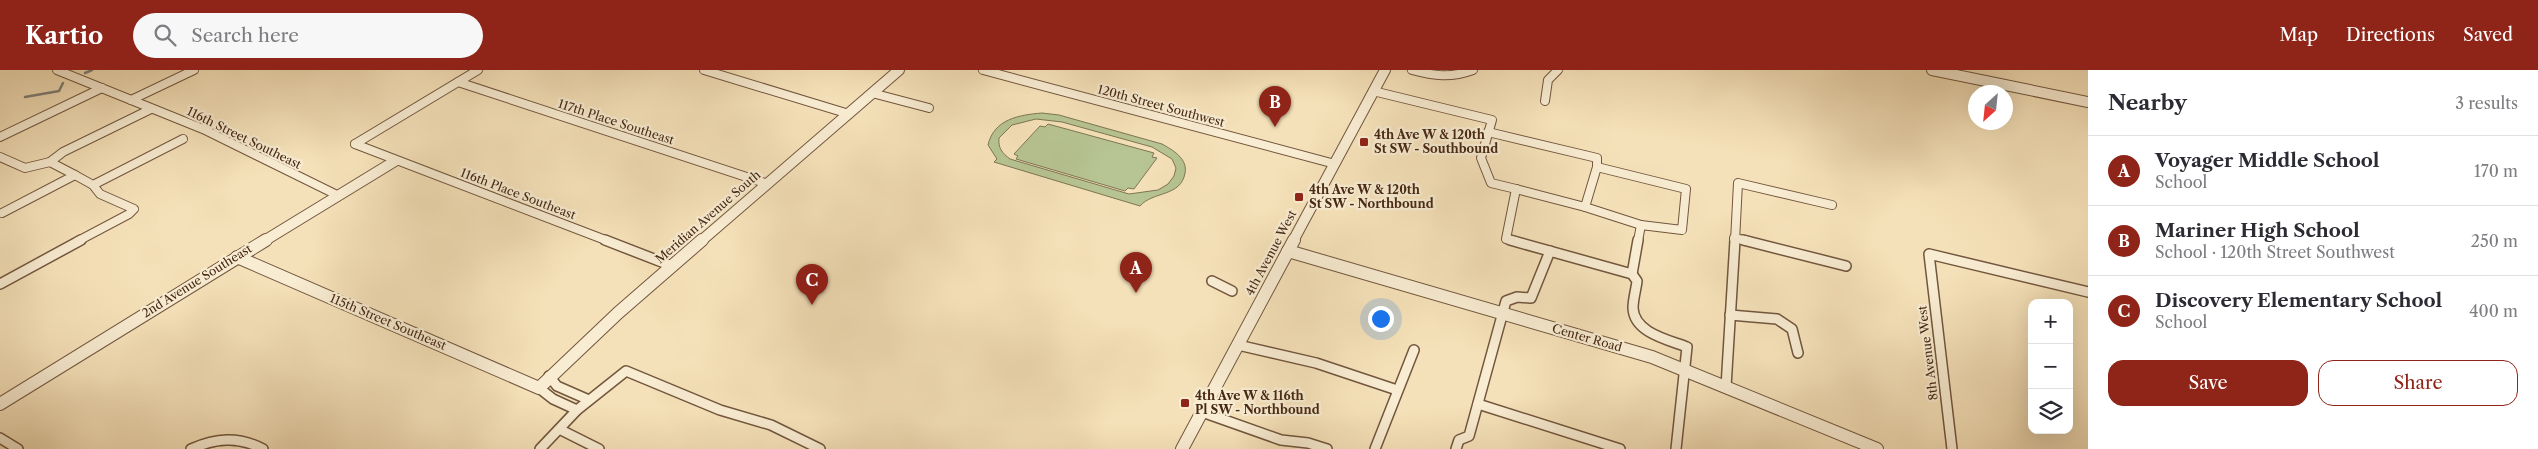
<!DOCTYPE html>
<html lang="en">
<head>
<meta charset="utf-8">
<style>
	:root { --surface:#fff; --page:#f7f7f7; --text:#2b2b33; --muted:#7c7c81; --line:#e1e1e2; --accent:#8f2418 }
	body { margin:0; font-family:"Libre Caslon Text",serif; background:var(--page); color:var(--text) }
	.controls { position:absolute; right:15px; bottom:15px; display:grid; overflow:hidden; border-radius:10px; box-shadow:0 5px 20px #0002 }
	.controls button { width:45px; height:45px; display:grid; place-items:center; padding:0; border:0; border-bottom:1px solid var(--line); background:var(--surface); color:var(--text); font:25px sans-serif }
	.compass { position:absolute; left:1968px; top:15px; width:45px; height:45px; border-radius:50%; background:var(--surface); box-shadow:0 5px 20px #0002; rotate:207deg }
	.you { position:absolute; left:1380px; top:248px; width:18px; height:18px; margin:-12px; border:4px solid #fff; border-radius:50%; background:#1a73e8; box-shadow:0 0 0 8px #1a73e833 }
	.badge { display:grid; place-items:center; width:32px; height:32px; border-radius:50%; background:var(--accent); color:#fff; font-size:16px; font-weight:700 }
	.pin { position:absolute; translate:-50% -41px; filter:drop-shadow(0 1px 2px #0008) }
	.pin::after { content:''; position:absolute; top:26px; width:18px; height:15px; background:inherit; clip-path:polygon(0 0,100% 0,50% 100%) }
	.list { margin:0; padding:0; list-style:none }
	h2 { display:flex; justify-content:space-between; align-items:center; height:65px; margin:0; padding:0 20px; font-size:21px }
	h2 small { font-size:16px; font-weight:400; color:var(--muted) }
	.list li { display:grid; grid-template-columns:32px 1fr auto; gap:15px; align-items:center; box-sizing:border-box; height:70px; padding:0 20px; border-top:1px solid var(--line) }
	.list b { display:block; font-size:19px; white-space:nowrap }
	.list p { margin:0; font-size:16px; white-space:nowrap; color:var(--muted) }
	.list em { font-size:16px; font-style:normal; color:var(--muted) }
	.actions { display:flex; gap:10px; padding:15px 20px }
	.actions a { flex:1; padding:11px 0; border:1px solid var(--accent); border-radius:15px; text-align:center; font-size:18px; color:var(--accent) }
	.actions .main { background:var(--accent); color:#fff }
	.icon { flex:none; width:28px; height:28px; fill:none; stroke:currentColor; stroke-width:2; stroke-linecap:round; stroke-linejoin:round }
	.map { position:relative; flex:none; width:2088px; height:379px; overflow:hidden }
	header { display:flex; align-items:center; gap:30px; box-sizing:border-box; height:70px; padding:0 25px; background:var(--accent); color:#fff }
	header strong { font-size:24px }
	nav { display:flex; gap:28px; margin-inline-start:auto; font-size:18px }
	.search { width:350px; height:45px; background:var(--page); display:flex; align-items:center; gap:12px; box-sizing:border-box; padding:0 18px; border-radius:28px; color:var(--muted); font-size:19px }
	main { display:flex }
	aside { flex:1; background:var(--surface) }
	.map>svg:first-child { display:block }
	.green { fill:#b7c493; stroke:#7e7654; fill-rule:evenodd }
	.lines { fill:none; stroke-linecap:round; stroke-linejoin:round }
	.stream { stroke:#7d8078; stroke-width:2.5 }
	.minor-far1-casing { stroke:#72563d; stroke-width:10 }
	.minor-casing { stroke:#72563d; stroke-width:12 }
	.tertiary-far1-casing { stroke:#72563d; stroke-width:12 }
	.tertiary-casing { stroke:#72563d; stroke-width:14 }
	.minor-far1 { stroke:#f8ecd2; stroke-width:8 }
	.minor { stroke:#f8ecd2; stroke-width:9 }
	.tertiary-far1 { stroke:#f8ecd2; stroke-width:10 }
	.tertiary { stroke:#f8ecd2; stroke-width:12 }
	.poi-dot { fill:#8f2418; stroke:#f8ecd2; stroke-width:2 }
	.labels { text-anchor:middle; stroke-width:4.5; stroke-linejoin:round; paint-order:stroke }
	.street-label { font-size:12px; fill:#462814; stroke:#f8ecd2 }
	.poi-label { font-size:12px; font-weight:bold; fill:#462814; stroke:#f8ecd2; text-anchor:start }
</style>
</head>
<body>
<header>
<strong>Kartio</strong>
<div class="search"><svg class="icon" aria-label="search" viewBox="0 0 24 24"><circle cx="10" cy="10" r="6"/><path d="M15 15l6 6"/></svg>Search here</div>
<nav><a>Map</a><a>Directions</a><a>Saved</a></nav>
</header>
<main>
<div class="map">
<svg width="2088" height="379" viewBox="0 0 2088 379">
	<rect width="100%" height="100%" fill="#f5e1b9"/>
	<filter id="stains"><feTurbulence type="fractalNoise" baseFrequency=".004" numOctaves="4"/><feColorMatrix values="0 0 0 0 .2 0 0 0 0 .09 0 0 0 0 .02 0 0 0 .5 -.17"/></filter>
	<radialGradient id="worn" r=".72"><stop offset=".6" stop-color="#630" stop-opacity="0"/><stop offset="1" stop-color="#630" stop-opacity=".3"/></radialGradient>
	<g class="green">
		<path d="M1042,43L1059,45L1162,74C1173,80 1188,89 1185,103C1181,127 1153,121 1140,136L994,92L997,89L988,75C994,49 1019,45 1042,43ZM1036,49L1062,52L1152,77L1172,89L1176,98L1174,106L1168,114L1158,120L1129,124L1010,89C1002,83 998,78 999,68L1012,55Z"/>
		<polygon points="1048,54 1154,83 1152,87 1157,88 1134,119 1128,118 1125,121 1016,89 1018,86 1014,84 1040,56 1045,57"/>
	</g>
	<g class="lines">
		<g class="stream">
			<polyline points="85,3 92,0"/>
			<polyline points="25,27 59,21 63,13"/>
		</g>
		<g class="minor-far1-casing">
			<g id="minor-far1">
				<polyline points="57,0 203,59 337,125"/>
				<polyline points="704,0 849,44"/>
				<polyline points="983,0 1335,94"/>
				<path d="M1412,0C1434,6 1451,8 1473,0"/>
				<polyline points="458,12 768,114"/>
				<polyline points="1373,21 1492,50 1481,88 1491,113 1516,119"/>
				<polyline points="872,23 929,38"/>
				<polyline points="131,30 194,0"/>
				<polyline points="1545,31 1548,10 1558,0"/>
				<polyline points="1488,62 1597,88 1597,97"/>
				<polyline points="0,67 102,18"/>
				<polyline points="355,74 608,171"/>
				<polyline points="355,74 478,0"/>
				<polyline points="0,87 25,98 50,92 75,105 2,143"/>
				<polyline points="50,92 63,82 151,39"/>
				<polyline points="75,105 93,115 183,69"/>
				<polyline points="1516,119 1585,137 1597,97 1686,119 1682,160 1641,155 1638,171"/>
				<polyline points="1585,137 1641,155"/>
				<polyline points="1734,168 1748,171"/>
				<polyline points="78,171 129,144 134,139 100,124 93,115"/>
				<polyline points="1515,171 1506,169 1516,119"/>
				<polyline points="1735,171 1738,113 1832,135"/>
			</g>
		</g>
		<g class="minor-casing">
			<g id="minor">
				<polyline points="605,170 672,196"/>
				<polyline points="1510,170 1632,204 1638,170"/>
				<polyline points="1743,170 1846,196"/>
				<path d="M1632,204L1637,211C1636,220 1633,229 1633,238C1634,263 1669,270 1687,277L1676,379"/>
				<polyline points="1212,211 1232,221"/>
				<polyline points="0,214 81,170"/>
				<polyline points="1730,245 1777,249 1792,259 1798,283"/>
				<polyline points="1238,275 1316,293 1397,320"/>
				<polyline points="549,306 557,316 589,330"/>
				<polyline points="1726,317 1735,170"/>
				<polyline points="539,318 553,329 577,340"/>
				<polyline points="1478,334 1620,379"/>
				<polyline points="1202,342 1281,370 1308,373 1327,379"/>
				<polyline points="561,360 599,379"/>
				<polyline points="0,368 18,379"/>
				<path d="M191,379C216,368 238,366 263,379"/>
				<polyline points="540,379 577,340 626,301 720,340 771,355 820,379"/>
				<polyline points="1375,379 1414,280"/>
				<polyline points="1456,379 1459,370 1469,366 1506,231 1517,227 1531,228 1550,181"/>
				<polyline points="1952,379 1929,184 2088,222"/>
			</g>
		</g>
		<g class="tertiary-far1-casing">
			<g id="tertiary-far1">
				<polyline points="1932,0 2088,32"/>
				<polyline points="264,171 395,91"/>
				<polyline points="701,171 899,0"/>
				<polyline points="1293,171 1385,0"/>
			</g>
		</g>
		<g class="tertiary-casing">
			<g id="tertiary">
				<polyline points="1288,181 1652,287 1877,379"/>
				<polyline points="237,187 539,318 618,243 702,170"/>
				<polyline points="0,334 266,170"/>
				<polyline points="1182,379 1294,170"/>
			</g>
		</g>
		<use href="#minor-far1" class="minor-far1"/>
		<use href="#minor" class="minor"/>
		<use href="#tertiary-far1" class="tertiary-far1"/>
		<use href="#tertiary" class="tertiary"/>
	</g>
	<g class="poi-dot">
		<rect x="1359" y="67" width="10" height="10" rx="2.5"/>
		<rect x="1294" y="122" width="10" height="10" rx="2.5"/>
		<rect x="1180" y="328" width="10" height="10" rx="2.5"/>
	</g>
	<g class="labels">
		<g class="street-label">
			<text transform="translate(1161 36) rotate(15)" y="4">120th Street Southwest</text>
			<text transform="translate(616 52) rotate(18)" y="4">117th Place Southeast</text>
			<text transform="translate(244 68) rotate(26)" y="4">116th Street Southeast</text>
			<text transform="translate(518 124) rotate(21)" y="4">116th Place Southeast</text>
			<text transform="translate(708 147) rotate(-41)" y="4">Meridian Avenue South</text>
			<text transform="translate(1271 183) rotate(-62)" y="4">4th Avenue West</text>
			<text transform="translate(197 211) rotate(-32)" y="4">2nd Avenue Southeast</text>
			<text transform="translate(388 252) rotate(23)" y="4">115th Street Southeast</text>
			<text transform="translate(1587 268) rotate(16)" y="4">Center Road</text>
			<text transform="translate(1928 283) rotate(-97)" y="4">8th Avenue West</text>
		</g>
		<g class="poi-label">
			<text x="1374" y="69">4th Ave W &amp; 120th<tspan x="1374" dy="14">St SW - Southbound</tspan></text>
			<text x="1309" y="124">4th Ave W &amp; 120th<tspan x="1309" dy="14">St SW - Northbound</tspan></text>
			<text x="1195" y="330">4th Ave W &amp; 116th<tspan x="1195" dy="14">Pl SW - Northbound</tspan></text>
		</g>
	</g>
	<rect width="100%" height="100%" filter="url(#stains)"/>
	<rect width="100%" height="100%" fill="url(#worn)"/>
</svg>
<div class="controls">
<button>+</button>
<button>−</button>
<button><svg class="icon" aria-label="layers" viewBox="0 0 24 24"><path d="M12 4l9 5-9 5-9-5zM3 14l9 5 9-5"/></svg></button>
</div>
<svg class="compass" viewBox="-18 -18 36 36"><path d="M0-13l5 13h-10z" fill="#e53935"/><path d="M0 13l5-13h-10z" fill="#7c7c81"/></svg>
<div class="you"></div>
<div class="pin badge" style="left:1136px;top:223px">A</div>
<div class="pin badge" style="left:1275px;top:57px">B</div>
<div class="pin badge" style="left:812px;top:235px">C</div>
</div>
<aside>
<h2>Nearby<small>3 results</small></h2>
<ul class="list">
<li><span class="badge">A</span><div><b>Voyager Middle School</b><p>School</p></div><em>170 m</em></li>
<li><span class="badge">B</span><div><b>Mariner High School</b><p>School · 120th Street Southwest</p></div><em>250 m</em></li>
<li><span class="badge">C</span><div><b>Discovery Elementary School</b><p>School</p></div><em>400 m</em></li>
</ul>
<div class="actions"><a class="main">Save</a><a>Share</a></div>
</aside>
</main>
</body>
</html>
